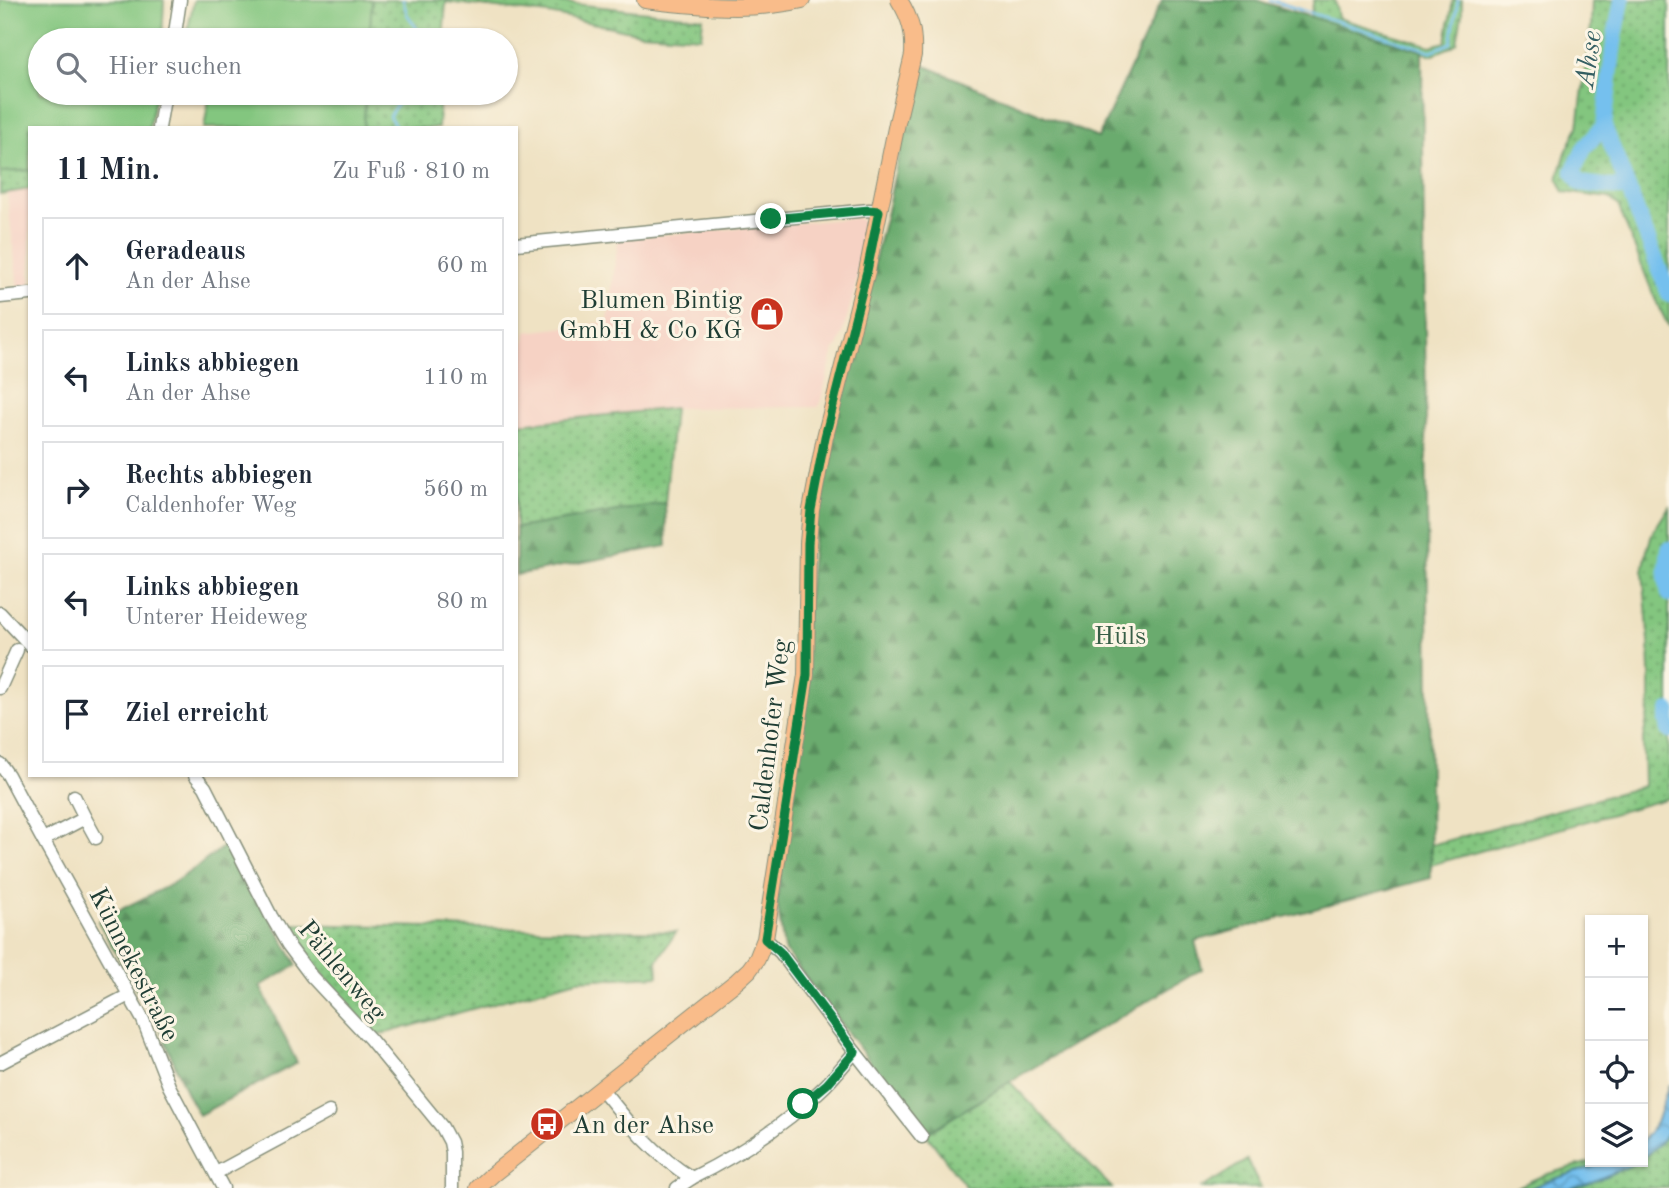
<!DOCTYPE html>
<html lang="de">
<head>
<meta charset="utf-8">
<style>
	:root { --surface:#fff; --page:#f6f6f7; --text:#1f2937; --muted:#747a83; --line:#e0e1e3 }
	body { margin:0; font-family:"Old Standard TT",serif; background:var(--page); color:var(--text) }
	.controls { position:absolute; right:21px; bottom:21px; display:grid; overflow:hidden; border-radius:0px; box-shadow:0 2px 5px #0004 }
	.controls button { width:63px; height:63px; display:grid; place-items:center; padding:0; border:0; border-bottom:2px solid var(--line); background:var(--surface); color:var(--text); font:35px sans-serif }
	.stop { position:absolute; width:21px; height:21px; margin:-16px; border:5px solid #0b8043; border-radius:50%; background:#fff }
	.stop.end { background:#0b8043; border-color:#fff; box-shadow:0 2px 7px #0008 }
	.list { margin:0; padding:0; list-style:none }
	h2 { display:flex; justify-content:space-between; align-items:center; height:91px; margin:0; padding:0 28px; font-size:30px }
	h2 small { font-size:23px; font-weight:400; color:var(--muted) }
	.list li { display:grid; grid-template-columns:46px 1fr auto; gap:21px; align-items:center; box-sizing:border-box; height:98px; margin:0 14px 14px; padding:0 14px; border:2px solid var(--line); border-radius:0px }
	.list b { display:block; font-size:26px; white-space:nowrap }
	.list p { margin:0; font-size:23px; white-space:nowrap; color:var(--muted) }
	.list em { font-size:23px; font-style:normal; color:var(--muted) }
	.icon { flex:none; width:38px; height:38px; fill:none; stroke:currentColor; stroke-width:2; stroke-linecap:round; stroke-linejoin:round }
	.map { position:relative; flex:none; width:1669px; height:1188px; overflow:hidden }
	.search { position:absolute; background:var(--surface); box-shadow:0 2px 5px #0004; left:28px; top:28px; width:490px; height:77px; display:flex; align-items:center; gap:18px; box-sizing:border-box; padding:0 24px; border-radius:38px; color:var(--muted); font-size:26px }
	.panel { position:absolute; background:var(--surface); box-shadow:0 2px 5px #0004; left:28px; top:126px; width:490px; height:651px; border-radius:0px }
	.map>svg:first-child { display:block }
	.built { fill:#f6d2c4 }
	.green { fill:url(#green-dots); stroke:#51825a; stroke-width:2 }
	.forest { fill:url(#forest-firs); stroke:#447451; stroke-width:2 }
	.pitch { fill:#83c67f; stroke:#51825a; stroke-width:2 }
	.water { fill:url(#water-waves); stroke:#4a7e91; stroke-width:2 }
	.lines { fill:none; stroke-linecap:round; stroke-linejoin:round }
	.stream { stroke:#75c0ee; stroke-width:2.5 }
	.river { stroke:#75c0ee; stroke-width:16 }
	.minor-casing { stroke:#87907c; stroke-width:15 }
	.major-casing { stroke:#87907c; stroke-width:18 }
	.minor { stroke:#fff; stroke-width:12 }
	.major { stroke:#f9bc8a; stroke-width:16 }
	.route { stroke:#0b8043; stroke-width:9 }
	.labels { text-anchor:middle; stroke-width:6; stroke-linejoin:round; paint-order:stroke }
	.poi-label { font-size:26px; fill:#1f3d34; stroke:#fcf5e5; text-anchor:end }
	.park-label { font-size:26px; fill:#385f47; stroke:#fcf5e5 }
	.street-label { font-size:26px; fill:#1f3d34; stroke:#fcf5e5 }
	.water-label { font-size:28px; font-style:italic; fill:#345e62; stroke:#fcf5e5 }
</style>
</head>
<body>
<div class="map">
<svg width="1669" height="1188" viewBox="0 0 1669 1188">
	<defs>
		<pattern id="green-dots" width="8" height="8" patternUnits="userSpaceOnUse" patternTransform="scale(1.75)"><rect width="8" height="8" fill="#83c67f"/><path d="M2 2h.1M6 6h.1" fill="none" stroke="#6ba269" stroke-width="1.8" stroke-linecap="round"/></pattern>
		<pattern id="forest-firs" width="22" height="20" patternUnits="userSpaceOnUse" patternTransform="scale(1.75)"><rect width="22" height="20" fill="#6aab6e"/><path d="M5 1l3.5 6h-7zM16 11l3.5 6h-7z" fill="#578c5b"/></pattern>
		<pattern id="water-waves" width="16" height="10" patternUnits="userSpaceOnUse" patternTransform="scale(1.75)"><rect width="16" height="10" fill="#75c0ee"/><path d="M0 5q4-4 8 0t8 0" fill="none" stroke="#5f9dc2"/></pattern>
	</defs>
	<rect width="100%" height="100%" fill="#fcf5e5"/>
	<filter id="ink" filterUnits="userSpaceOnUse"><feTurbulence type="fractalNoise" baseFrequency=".0143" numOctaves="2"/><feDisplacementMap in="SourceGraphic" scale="14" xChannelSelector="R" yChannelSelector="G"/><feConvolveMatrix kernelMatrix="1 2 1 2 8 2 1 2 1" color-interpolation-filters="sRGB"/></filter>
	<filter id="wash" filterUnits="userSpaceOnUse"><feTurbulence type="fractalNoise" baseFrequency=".00686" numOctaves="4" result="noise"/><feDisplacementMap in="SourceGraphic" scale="28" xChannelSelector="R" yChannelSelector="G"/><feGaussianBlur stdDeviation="1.57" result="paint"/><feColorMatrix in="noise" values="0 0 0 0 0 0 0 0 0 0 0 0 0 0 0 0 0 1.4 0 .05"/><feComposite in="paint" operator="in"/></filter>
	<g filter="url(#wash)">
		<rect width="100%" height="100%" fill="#efe2c3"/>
		<g class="built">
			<polygon points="30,189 30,288 18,289 7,193"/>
			<polygon points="856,218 863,221 866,228 855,290 839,345 834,350 819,407 674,408 520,424 520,377 526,332 608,322 618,239"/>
		</g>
		<g class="green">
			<polygon points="372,0 538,0 703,18 701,37 640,33 549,14 446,2 443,40 369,40"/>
			<polygon points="1314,0 1335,0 1338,18 1431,46 1446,42 1453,0 1462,0 1462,15 1457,43 1451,47 1431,55 1422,51 1310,17"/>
			<polygon points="1592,0 1669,0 1669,327 1655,299 1618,205 1609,198 1564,192 1558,179 1566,152 1578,127 1591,27"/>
			<polygon points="366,93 440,93 438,128 363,128"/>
			<polygon points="30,170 30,189 0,194 0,172"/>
			<polygon points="674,408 665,503 516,528 516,483 520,424"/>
			<polygon points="1669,507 1669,798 1431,865 1431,845 1644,786 1643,739 1650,704 1650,673 1649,641 1643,572 1647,550 1653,532"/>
			<polygon points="288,924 676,932 657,961 658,976 577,980 375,1036 298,945"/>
			<polygon points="1010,1082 1112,1188 967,1188 926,1134"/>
			<polygon points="1669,1124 1669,1188 1571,1188 1594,1181 1638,1162 1643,1162 1643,1158 1649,1154"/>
			<polygon points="1247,1160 1261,1188 1202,1188"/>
			<polygon points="1590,1162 1609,1162 1545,1182 1531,1188 1515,1188 1544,1175"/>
		</g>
		<g class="forest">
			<polygon points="1162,0 1256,0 1422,51 1431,878 1195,941 1202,969 1014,1079 925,1134 784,949 777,902 816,513 829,440 887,211 918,63 1098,138"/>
			<polygon points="665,503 667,546 516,575 516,528"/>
			<polygon points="228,843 297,965 260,986 297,1063 199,1115 187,1094 156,1019 138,993 98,921 170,885 201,864"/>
		</g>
		<g class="pitch">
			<polygon points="0,0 164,0 162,40 40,40 40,93 156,93 149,128 30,128 30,170 0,172"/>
			<polygon points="194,0 372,0 369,40 219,40 187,33"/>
			<polygon points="210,93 366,93 363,128 204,128"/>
		</g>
		<g class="water">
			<polygon points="1669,1084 1669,1130 1663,1140 1643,1158 1643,1140 1656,1123"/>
			<polygon points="1609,1162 1638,1162 1594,1181 1571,1188 1531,1188 1545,1182"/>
		</g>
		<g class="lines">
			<g class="stream">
				<polyline points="403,0 407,14 420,33 422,40"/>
				<polyline points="1270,0 1431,51 1451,43 1458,0"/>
				<polyline points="397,128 389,116 397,104 407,99 410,93"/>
			</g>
			<g class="river">
				<polyline points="1622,0 1614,42 1604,126 1669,294"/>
				<polyline points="1604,126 1585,147 1573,171 1580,183 1628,189"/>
				<polyline points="1669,549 1666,577 1669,594"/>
				<polyline points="1669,711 1667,721 1669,730"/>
			</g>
		</g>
	</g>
	<g filter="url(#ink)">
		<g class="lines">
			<g class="minor-casing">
				<g id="minor">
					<polyline points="174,40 180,0"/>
					<polyline points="159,128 165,93"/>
					<polyline points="516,244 869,210 879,211"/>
					<polyline points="0,297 30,294"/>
					<polyline points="0,613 30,645"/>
					<polyline points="0,688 17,650"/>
					<polyline points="0,764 8,775 40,835 143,1020 169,1086 223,1188"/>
					<polyline points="195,775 205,787 271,916 288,945 312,977 370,1039 442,1127 450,1142 452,1152 452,1188"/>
					<polyline points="85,818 96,838"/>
					<polyline points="43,840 85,818 74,796"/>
					<polyline points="765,939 780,952 855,1052 922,1137"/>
					<polyline points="0,1063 129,995"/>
					<path d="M601,1088C628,1122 655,1156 692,1178C740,1154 788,1123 826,1085C836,1075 845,1063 855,1052"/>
					<polyline points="216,1173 329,1112"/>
					<polyline points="677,1188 692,1178"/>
				</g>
			</g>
			<g class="major-casing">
				<g id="major">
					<path d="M645,0C698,6 749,12 802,0"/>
					<path d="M478,1188L493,1174L737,981L749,970L757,959L765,939L806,675L808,543L811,510L825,437L867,271L897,123L913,55C914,33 911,19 899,0"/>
				</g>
			</g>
			<use href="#minor" class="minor"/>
			<use href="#major" class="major"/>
		</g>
	</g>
	<g class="lines" filter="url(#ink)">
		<polyline class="route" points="771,219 869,210 879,211 867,271 825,437 811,510 808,543 807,675 765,939 780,952 855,1052 827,1084 803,1104"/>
	</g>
	<defs>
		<g id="shop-disc" transform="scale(1.75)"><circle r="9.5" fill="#c8321e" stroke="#fcf5e5"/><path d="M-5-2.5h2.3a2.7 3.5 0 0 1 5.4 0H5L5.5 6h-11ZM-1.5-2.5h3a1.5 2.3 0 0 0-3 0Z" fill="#fff"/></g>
		<g id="bus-disc" transform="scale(1.75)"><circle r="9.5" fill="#c8321e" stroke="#fcf5e5"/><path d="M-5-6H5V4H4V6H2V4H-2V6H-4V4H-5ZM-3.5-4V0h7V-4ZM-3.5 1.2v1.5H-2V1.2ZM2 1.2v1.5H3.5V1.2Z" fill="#fff"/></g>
	</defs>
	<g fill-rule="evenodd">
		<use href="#shop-disc" x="767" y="314"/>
		<use href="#bus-disc" x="547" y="1124"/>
	</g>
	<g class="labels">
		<g class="poi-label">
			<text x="742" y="308">Blumen Bintig<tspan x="742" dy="30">GmbH &amp; Co KG</tspan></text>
			<text x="572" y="1133" text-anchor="start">An der Ahse</text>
		</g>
		<g class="park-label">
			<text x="1120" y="644">Hüls</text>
		</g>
		<g class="street-label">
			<text transform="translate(769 735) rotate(-83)" y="9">Caldenhofer Weg</text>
			<text transform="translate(135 964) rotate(63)" y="9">Künnekestraße</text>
			<text transform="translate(343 970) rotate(50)" y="9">Pählenweg</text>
		</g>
		<g class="water-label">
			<text transform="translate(1587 59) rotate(-82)" y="10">Ahse</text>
		</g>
	</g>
</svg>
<div class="controls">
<button>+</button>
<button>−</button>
<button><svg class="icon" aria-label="locate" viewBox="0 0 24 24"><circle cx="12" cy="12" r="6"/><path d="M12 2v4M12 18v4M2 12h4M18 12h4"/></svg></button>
<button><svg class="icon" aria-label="layers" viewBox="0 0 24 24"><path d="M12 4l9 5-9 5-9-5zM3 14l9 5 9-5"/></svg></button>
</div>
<div class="stop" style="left:803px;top:1104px"></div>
<div class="stop end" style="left:771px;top:219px"></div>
<div class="search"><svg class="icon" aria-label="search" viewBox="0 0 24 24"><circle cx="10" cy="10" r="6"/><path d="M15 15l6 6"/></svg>Hier suchen</div>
<section class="panel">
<h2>11 Min.<small>Zu Fuß · 810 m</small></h2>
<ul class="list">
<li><svg class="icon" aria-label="ahead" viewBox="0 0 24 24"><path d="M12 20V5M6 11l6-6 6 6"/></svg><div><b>Geradeaus</b><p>An der Ahse</p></div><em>60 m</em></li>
<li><svg class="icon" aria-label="left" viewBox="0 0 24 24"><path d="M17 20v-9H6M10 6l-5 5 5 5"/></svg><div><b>Links abbiegen</b><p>An der Ahse</p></div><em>110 m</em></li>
<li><svg class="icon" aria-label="right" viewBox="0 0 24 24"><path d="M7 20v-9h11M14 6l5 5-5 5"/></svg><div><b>Rechts abbiegen</b><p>Caldenhofer Weg</p></div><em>560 m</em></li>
<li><svg class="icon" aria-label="left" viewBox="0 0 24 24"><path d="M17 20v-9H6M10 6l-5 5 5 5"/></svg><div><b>Links abbiegen</b><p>Unterer Heideweg</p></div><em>80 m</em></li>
<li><svg class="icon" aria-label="arrive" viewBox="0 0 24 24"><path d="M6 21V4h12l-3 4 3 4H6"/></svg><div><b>Ziel erreicht</b></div></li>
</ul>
</section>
</div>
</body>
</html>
